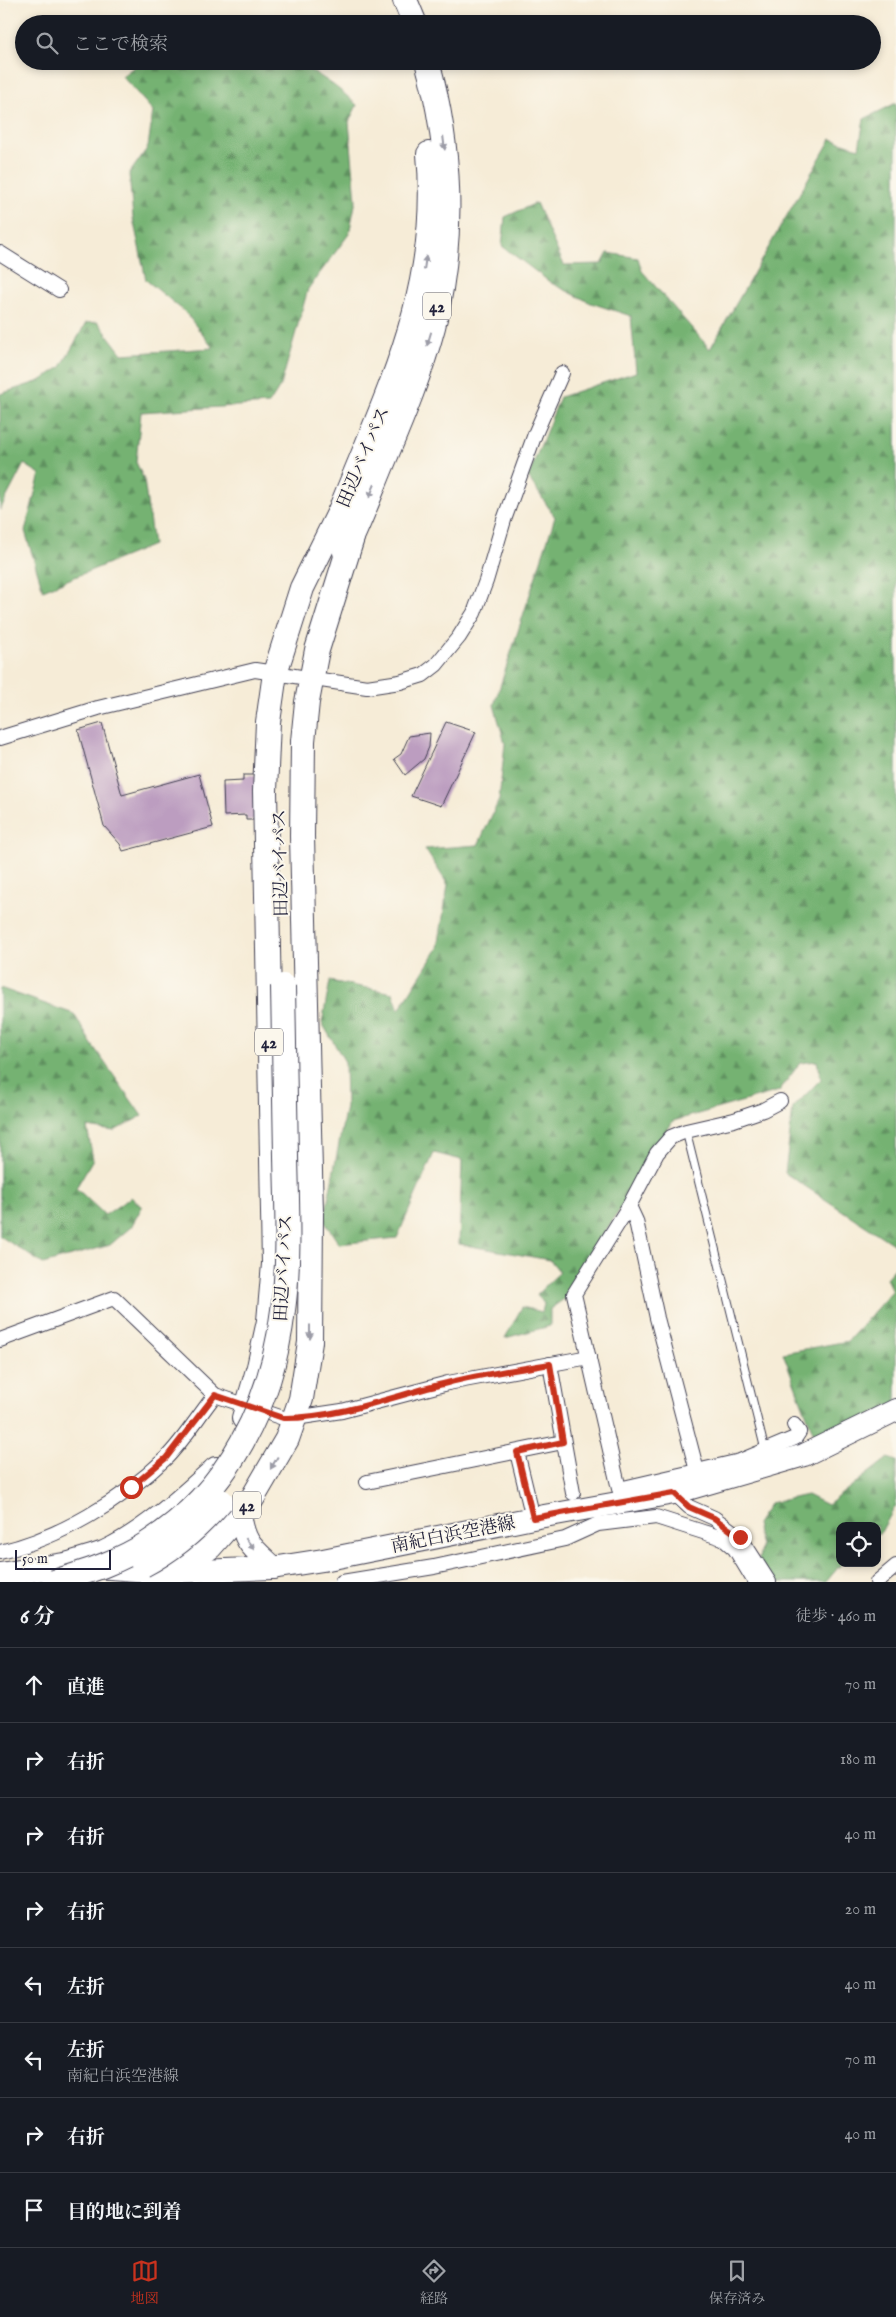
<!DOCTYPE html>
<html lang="ja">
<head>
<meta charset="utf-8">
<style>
	:root { --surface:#171b24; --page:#20242c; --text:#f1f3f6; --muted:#9ea1a6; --line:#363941; --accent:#c8321e }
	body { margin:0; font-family:"IM FELL English","Noto Serif JP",serif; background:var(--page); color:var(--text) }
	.controls { position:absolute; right:15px; bottom:15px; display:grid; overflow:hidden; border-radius:10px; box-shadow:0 2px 8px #0003 }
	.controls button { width:45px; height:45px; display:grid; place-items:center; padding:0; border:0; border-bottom:1px solid var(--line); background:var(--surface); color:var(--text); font:25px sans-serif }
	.scale { position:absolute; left:15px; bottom:12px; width:96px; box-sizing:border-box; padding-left:5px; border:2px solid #22223b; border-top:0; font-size:14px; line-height:18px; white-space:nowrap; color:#22223b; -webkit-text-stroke:4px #fbf7ec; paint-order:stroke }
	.stop { position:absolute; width:15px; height:15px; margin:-11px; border:4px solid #c8321e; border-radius:50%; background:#fff }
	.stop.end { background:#c8321e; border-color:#fff; box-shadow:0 1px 5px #0008 }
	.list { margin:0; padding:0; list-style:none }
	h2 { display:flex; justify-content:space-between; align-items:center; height:65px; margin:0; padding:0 20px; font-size:21px }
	h2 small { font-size:16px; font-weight:400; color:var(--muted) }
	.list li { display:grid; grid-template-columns:32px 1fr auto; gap:15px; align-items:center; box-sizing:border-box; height:75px; padding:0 20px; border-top:1px solid var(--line) }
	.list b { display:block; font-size:19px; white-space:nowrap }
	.list p { margin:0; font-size:16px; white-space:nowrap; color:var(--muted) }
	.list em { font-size:16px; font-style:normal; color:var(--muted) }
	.icon { flex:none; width:28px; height:28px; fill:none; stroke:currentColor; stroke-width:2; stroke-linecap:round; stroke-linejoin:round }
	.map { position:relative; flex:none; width:896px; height:1582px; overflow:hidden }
	.search { position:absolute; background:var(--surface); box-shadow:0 2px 8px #0003; left:15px; right:15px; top:15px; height:55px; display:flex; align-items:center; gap:12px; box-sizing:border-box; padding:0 18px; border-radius:28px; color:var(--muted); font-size:19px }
	.sheet { height:665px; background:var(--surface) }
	nav { display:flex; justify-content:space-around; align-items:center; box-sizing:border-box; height:70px; border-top:1px solid var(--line); background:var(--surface); font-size:14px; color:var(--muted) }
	nav a { display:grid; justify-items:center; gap:2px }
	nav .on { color:var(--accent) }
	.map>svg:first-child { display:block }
	.forest { fill:url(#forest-firs); stroke:#4b6a56 }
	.building { fill:#bc9dc0 }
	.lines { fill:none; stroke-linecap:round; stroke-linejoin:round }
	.service-casing { stroke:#424052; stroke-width:9 }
	.minor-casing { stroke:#424052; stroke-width:16 }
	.primary-casing { stroke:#424052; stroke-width:24 }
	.trunk-casing { stroke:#424052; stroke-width:26 }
	.service { stroke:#fff; stroke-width:7 }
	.minor { stroke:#fff; stroke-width:14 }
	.primary { stroke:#fff; stroke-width:22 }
	.trunk { stroke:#fff; stroke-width:24 }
	.trunk-bridge-casing { stroke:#424052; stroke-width:26; stroke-linecap:butt }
	.trunk-bridge { stroke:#fff; stroke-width:24 }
	.oneway { fill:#9c9ca7 }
	.route { stroke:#c8321e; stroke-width:6 }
	.labels { text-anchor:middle; stroke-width:4; stroke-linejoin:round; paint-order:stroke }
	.shield { fill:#fbf7ec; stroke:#636270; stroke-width:1 }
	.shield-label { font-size:16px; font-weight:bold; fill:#22223b }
	.street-label { font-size:18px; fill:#22223b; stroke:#fbf7ec }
</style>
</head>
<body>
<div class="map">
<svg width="896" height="1582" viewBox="0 0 896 1582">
	<defs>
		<pattern id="forest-firs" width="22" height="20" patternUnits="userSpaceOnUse" patternTransform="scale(1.25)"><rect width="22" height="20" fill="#74b272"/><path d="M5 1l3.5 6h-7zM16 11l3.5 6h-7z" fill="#5f905f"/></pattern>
	</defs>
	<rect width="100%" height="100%" fill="#fbf7ec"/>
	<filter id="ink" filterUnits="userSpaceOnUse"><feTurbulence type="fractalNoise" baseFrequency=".02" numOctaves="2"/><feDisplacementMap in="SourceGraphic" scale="10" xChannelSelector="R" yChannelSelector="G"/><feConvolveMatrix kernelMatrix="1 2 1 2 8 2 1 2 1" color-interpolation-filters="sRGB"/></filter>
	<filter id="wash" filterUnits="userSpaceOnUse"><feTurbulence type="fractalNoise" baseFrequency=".0096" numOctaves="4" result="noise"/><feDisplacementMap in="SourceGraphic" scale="20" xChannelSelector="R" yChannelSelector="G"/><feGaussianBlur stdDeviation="1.12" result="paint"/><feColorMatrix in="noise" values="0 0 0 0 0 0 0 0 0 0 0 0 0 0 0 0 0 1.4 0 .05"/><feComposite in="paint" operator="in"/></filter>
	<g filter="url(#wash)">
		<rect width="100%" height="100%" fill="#f6ecd7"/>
		<g class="forest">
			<path d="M142,61H287C313,68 338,87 357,105L349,122L356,200L349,234L308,289L281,385L269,404L141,412L136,462L144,480L153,545L43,590L25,531L40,474L24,464L0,510V394L40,381L61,367L86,323L98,322L122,354L213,348L185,312L146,280L133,218L129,174L148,147L153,111L122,76Z"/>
			<polygon points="896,103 896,1246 785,1173 793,1108 821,1079 817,1061 800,1063 779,1091 673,1121 621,1208 583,1264 567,1297 550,1309 550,1326 505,1338 522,1307 542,1312 544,1304 537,1294 560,1272 550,1260 459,1244 462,1160 434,1153 397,1238 339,1244 324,1221 346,1107 345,1062 322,1023 330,981 393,993 399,1010 438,948 448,885 425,849 478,845 499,800 505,743 494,705 555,517 528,477 560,397 636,372 631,316 591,303 551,283 502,246 505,217 536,203 564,265 602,264 608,253 638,258 642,271 710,349 831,139 859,148 864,119"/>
			<polygon points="0,988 74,1014 91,1043 142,1116 114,1131 87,1127 93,1159 76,1188 105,1215 131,1197 142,1207 131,1227 110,1245 43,1264 0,1236"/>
			<polygon points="896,1267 896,1404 816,1440 783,1353 848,1341 892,1291 886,1278"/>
			<polygon points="888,1458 896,1461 896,1505 881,1532 877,1534 877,1526 840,1526 840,1563 842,1563 826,1582 755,1582 761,1547 756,1524 770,1503 807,1495 827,1505"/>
		</g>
		<g id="blocks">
			<g class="building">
				<polygon points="446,722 476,732 441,806 411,796"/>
				<polygon points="102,723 122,795 199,774 213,827 123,851 120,844 104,826 78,730"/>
				<polygon points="430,733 429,747 424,759 405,775 394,759 401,754 409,736"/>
				<polygon points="243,775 259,775 261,820 246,820 246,815 224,816 223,782 243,781"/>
			</g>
		</g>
	</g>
	<g filter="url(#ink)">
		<use href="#blocks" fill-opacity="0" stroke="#424052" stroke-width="1"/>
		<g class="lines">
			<g class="service-casing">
				<polyline id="service" points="686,1131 765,1450"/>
			</g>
			<g class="minor-casing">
				<g id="minor">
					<polyline points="0,253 59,290"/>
					<polyline points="0,738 98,708 255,670 367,687 400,682 423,675 436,665 459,637 474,613 486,581 504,520 535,434 562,373"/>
					<polyline points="780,1101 763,1110 734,1120 686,1131 671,1137 657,1153 629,1206 574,1294 619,1489 740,1461 795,1438 799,1432 794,1425"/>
					<polyline points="629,1206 636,1221 657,1318 697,1471"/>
					<polyline points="0,1340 114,1298 215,1395 283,1418 295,1418 342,1411 448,1383 589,1357"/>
					<polyline points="550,1364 573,1493"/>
					<polyline points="517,1452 533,1518"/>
					<polyline points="367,1482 563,1442"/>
					<polyline points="674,1493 689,1507 714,1518 740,1537 769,1582"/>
					<path d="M0,1552C60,1538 121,1501 166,1458C184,1440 199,1415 215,1395"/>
					<polyline points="342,1582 434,1567 565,1539 598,1524 656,1517 722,1538 735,1549 755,1582"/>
					<polyline points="877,1582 896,1566"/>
				</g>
			</g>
			<g class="primary-casing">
				<g id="primary">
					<path d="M240,1513C244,1544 252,1547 274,1568"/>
					<polyline points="170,1577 175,1572 272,1568 323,1560 533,1518 674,1493 804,1455 896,1410"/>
				</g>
			</g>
			<g class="trunk-casing">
				<g id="trunk">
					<polyline points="405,0 415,24"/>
					<path d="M336,521C385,396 442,293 429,154"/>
					<path d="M345,552C360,522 372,489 385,458C403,415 421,372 433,327C455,239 451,147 427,61"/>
					<polyline points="244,1418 259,1367 269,1321 274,1264 265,791 268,722 275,673 302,588 342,507"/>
					<path d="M70,1564C81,1560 93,1557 104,1553C144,1535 183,1499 216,1469"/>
					<polyline points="0,1575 70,1564 163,1571"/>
					<polyline points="152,1582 175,1572 210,1547 252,1499 287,1439 301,1399 310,1342 311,1213 302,836 303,741 307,702 317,650 352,538"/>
				</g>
			</g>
			<use href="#service" class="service"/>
			<use href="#minor" class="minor"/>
			<use href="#primary" class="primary"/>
			<use href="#trunk" class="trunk"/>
			<g class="trunk-bridge-casing">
				<g id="trunk-bridge">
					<path d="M143,1565C172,1550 200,1526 221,1501"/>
					<path d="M54,1582C86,1572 119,1562 148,1543C229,1492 272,1404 283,1310C290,1260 287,1207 286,1156C285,1099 284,1043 283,986"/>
				</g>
			</g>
			<use href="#trunk-bridge" class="trunk-bridge"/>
		</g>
		<defs><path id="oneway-solid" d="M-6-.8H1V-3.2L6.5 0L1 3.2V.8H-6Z" transform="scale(1.25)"/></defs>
		<g class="oneway">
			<use href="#oneway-solid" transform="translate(444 143) rotate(83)"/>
			<use href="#oneway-solid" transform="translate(425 263) rotate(-82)"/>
			<use href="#oneway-solid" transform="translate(429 339) rotate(107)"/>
			<use href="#oneway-solid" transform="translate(372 491) rotate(113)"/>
			<use href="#oneway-solid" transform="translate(310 1332) rotate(90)"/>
			<use href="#oneway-solid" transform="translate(274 1463) rotate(120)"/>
			<use href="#oneway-solid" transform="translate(250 1544) rotate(52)"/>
		</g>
	</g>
	<g class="lines" filter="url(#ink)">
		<path class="route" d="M131,1487L166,1458L215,1395L283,1418C336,1419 396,1395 447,1383C481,1374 516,1370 550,1364L563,1442L517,1452L533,1518L674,1493L689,1507L714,1518L740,1537"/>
	</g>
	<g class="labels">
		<g class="shield">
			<rect x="423" y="292.5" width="28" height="27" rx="4"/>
			<rect x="255" y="1028.5" width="28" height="27" rx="4"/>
			<rect x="233" y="1491.5" width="28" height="27" rx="4"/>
		</g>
		<g class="shield-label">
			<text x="437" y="312">42</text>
			<text x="269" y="1048">42</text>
			<text x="247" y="1511">42</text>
		</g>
		<g class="street-label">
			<text transform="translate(363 457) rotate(-67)" y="6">田辺バイパス</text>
			<text transform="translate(280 863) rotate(-91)" y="6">田辺バイパス</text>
			<text transform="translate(283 1268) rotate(-87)" y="6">田辺バイパス</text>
			<text transform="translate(453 1534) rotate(-11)" y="6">南紀白浜空港線</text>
		</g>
	</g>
</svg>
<div class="controls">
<button><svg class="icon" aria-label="locate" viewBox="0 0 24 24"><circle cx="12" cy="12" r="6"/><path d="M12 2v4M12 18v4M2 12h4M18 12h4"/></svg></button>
</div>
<div class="scale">50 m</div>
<div class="stop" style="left:131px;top:1487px"></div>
<div class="stop end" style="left:740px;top:1537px"></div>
<div class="search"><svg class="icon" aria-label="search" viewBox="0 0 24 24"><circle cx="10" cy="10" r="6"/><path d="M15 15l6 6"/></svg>ここで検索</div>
</div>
<section class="sheet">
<h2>6 分<small>徒歩 · 460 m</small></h2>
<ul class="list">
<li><svg class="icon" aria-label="ahead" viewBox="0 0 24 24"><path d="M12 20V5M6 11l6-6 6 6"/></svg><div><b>直進</b></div><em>70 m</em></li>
<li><svg class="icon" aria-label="right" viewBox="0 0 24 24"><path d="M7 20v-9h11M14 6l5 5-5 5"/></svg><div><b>右折</b></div><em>180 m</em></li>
<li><svg class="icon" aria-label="right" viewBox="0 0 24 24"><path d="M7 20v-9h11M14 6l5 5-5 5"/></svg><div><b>右折</b></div><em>40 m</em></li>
<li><svg class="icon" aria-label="right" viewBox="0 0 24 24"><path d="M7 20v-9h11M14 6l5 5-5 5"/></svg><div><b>右折</b></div><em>20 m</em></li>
<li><svg class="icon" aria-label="left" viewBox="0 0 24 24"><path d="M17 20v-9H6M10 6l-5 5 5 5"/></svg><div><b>左折</b></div><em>40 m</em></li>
<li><svg class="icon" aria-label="left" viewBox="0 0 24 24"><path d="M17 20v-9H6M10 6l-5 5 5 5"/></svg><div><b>左折</b><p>南紀白浜空港線</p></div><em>70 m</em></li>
<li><svg class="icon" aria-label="right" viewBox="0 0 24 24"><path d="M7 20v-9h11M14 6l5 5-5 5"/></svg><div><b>右折</b></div><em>40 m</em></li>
<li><svg class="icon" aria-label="arrive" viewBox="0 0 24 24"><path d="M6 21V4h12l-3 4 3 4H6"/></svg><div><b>目的地に到着</b></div></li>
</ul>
</section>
<nav>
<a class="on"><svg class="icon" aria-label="map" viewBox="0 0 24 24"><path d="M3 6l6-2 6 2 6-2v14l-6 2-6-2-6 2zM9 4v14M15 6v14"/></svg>地図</a>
<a><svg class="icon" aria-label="directions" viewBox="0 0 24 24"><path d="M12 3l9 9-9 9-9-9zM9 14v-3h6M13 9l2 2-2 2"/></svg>経路</a>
<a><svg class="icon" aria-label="saved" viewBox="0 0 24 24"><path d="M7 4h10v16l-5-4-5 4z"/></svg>保存済み</a>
</nav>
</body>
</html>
